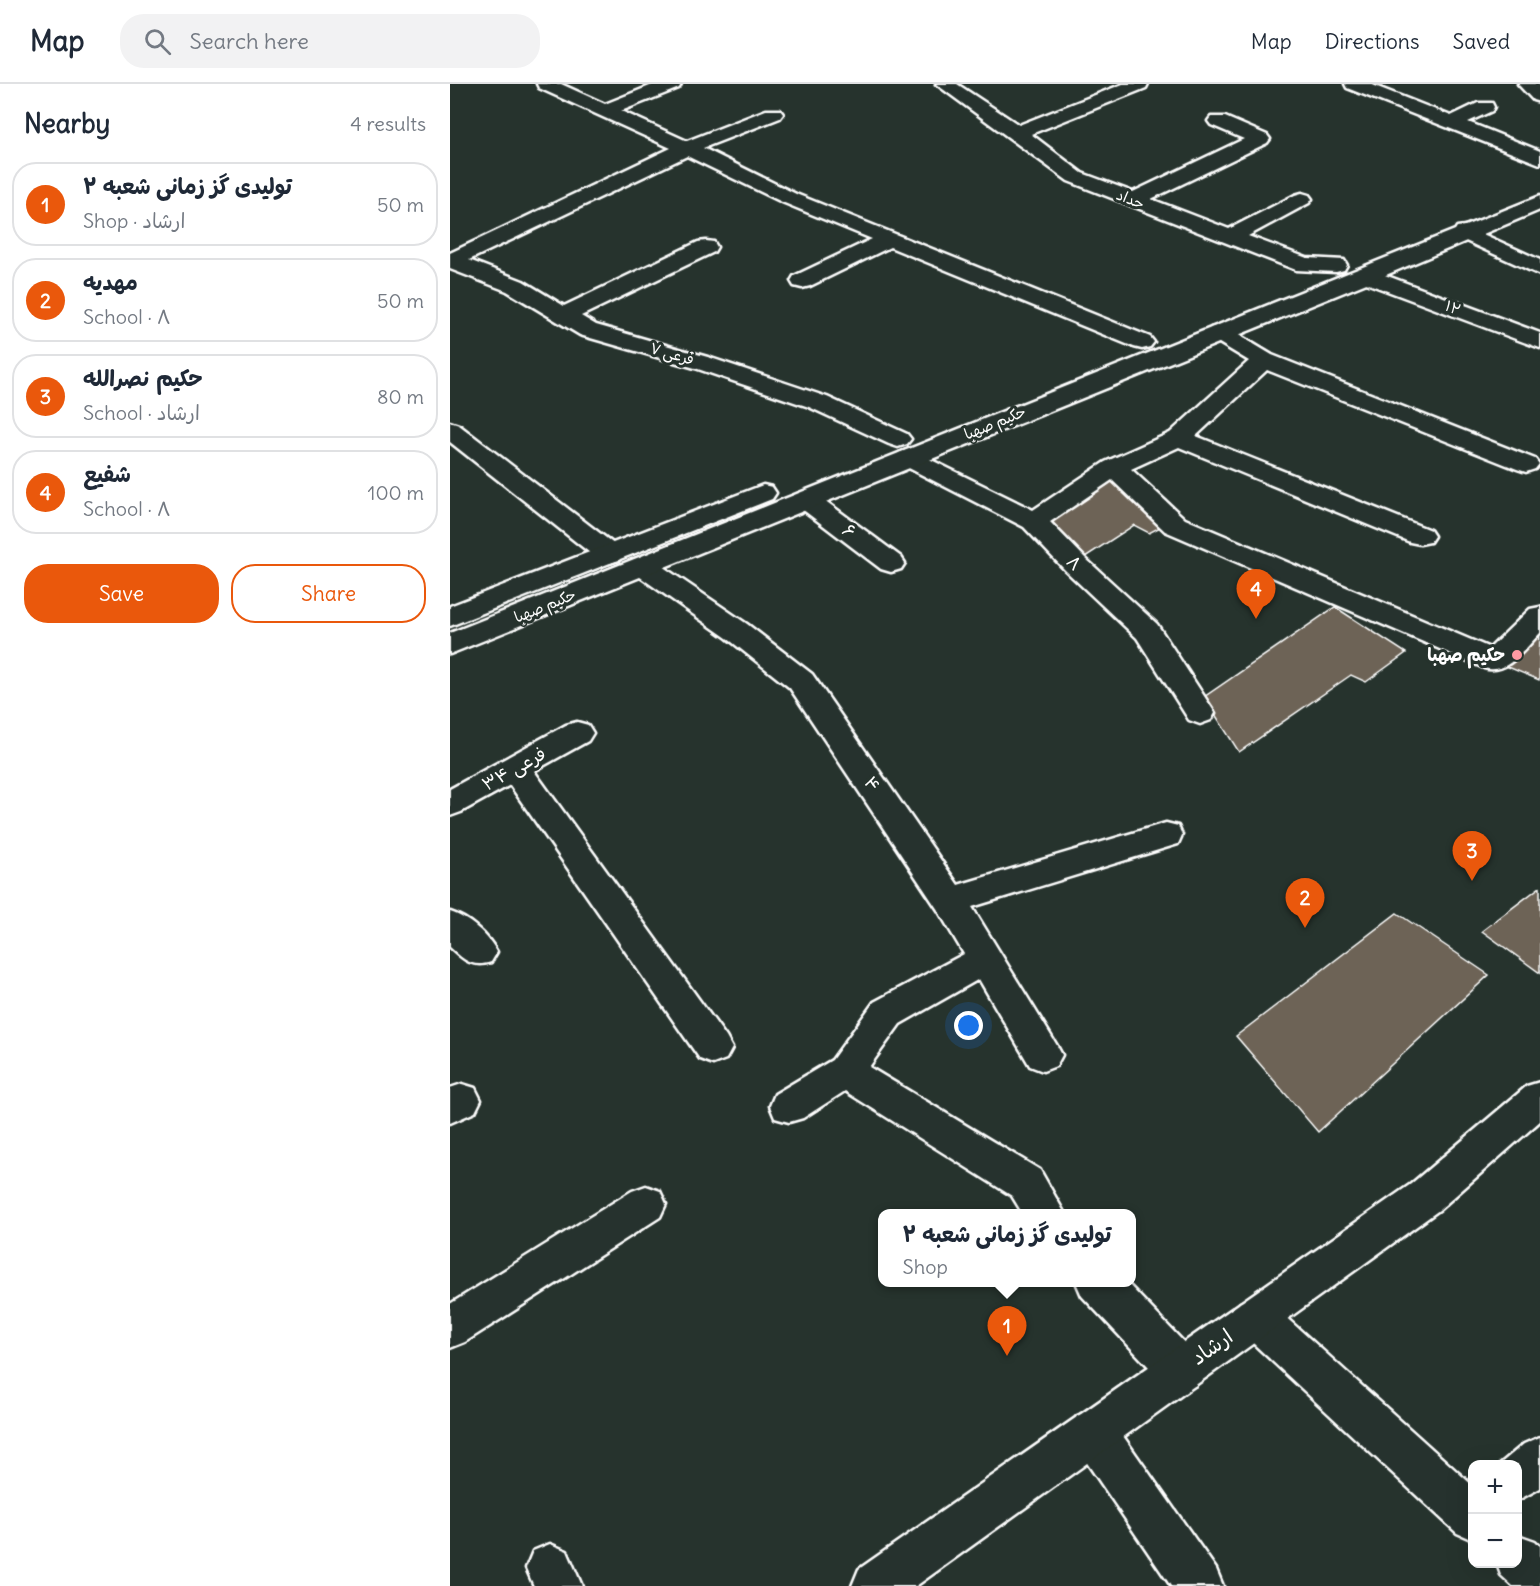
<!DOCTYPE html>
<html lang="en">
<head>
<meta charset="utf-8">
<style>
	:root { --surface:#fff; --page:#f2f2f3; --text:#1f2937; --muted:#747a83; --line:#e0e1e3; --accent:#ea580c }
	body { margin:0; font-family:Delius,"Playpen Sans Arabic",sans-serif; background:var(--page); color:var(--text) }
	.controls { position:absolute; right:18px; bottom:18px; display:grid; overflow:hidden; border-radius:12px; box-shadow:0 6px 24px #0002 }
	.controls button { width:54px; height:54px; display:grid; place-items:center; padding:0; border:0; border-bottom:2px solid var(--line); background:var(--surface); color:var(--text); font:30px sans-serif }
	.you { position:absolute; left:519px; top:942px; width:21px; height:21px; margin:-15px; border:4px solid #fff; border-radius:50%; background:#1a73e8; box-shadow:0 0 0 9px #1a73e833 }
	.badge { display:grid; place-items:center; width:39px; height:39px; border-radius:50%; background:var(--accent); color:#fff; font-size:20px; font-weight:700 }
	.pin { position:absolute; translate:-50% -50px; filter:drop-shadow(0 2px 3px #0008) }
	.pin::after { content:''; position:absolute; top:32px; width:21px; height:18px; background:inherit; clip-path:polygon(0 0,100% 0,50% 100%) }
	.popup { position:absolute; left:428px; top:1125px; width:258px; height:78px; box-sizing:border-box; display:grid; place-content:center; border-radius:12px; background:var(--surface); filter:drop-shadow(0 2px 4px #0005); font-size:20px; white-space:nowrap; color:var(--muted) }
	.popup b { font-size:22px; color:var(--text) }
	.popup::after { content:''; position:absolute; left:50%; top:100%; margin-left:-12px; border:12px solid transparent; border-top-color:var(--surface) }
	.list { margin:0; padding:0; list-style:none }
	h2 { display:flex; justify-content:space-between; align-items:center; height:78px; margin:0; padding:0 24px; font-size:26px }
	h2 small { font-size:20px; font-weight:400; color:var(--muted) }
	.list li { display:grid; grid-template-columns:39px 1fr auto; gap:18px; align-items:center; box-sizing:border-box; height:84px; margin:0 12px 12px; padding:0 12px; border:2px solid var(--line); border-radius:24px }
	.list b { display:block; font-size:22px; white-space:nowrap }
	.list p { margin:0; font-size:20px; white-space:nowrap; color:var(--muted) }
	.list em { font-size:20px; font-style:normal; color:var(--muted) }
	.actions { display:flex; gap:12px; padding:18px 24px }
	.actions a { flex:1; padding:14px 0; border:2px solid var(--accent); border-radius:24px; text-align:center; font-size:21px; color:var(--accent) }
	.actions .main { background:var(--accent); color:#fff }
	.icon { flex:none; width:33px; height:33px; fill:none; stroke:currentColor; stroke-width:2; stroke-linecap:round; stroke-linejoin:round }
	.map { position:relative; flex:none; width:1090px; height:1502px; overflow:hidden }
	header { display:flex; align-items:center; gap:36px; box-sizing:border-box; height:84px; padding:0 30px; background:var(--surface); border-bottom:2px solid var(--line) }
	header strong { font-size:28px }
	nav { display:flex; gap:33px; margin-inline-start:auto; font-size:21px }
	.search { width:420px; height:54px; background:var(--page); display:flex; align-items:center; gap:15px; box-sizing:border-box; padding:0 21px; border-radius:24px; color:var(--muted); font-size:22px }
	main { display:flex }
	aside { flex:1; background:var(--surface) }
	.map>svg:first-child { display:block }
	.building { fill:#6d6456; stroke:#fff; stroke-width:1.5 }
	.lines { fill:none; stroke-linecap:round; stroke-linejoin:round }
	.minor-casing { stroke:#fff; stroke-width:5 }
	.tertiary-casing { stroke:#fff; stroke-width:5 }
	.minor { fill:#26332d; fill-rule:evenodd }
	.tertiary { fill:#26332d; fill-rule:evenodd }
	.poi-dot { fill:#ff9aa2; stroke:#26332d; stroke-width:2 }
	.labels { text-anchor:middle; stroke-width:6; stroke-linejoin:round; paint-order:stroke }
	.far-street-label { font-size:15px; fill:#fff; stroke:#26332d }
	.street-label { font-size:18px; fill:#fff; stroke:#26332d }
	.poi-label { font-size:18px; font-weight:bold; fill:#fff; stroke:#26332d; text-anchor:end }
	.near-street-label { font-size:21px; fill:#fff; stroke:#26332d }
</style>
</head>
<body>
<header>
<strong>Map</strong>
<div class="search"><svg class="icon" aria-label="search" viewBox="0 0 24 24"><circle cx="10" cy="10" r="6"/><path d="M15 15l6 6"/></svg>Search here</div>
<nav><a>Map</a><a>Directions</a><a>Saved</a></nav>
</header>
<main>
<aside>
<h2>Nearby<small>4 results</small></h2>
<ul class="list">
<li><span class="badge">1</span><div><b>تولیدی گز زمانی شعبه ۲</b><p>Shop · ارشاد</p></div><em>50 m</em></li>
<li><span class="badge">2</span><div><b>مهدیه</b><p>School · ۸</p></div><em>50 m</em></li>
<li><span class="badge">3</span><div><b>حکیم نصرالله</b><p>School · ارشاد</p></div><em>80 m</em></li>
<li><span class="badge">4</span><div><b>شفیع</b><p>School · ۸</p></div><em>100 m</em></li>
</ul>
<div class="actions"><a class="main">Save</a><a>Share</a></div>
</aside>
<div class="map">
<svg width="1090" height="1502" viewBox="0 0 1090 1502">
	<rect width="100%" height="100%" fill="#26332d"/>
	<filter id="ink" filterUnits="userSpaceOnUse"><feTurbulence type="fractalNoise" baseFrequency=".0167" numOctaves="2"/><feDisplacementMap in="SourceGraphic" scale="12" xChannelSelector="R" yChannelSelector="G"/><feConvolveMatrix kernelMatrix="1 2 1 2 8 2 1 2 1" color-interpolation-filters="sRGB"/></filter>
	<g filter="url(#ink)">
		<g class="building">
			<polygon points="663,391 714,441 699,449 684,441 632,475 597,438"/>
			<polygon points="885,523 956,569 916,598 901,591 789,668 754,613"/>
			<polygon points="1090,541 1089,596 1044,577"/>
			<polygon points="1090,803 1090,889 1032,847"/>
			<polygon points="947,829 1039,891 868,1048 786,952"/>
		</g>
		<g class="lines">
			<g class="minor-casing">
				<g id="minor">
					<polygon points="87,0 111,0 155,20 205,0 231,0 229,4 171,27 237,57 316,26 330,26 333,30 330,34 253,64 346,110 700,253 704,258 700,263 692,265 684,263 440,163 360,202 352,204 344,202 341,197 344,192 422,155 332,118 237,72 19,176 73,197 114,222 248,158 256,157 264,158 267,163 264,168 131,232 146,241 261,274 377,313 457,350 461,355 457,360 448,363 439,360 359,323 245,284 130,251 57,207 0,185 0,169 221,64 89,4"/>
					<polygon points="486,0 507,0 569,41 673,0 698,0 696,4 581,50 632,89 683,108 794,55 761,41 758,37 761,33 775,33 817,51 820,55 817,59 701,115 779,145 845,111 852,109 859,111 862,115 859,119 798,152 857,174 894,176 897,181 894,186 886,188 846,186 618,97"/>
					<polygon points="895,0 920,0 1001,32 1028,19 1042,19 1044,23 1042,27 1018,38 1090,67 1090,80 897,4"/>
					<polygon points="1068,0 1088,0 1090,2 1090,18 1083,16"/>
					<polygon points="1015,142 1090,176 1090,191 1007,153 1004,148 1007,143"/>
					<polygon points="916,184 1090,249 1090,264 908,196 905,191 908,186"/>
					<path d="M769,242L777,244L822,271L1085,375L1089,380L1085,385L1076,388L1067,385L817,286L746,352L980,446L984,452L980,458L970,460L960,458L729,363L681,385L735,435L1040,564L1080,525L1090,523V549C1074,565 1058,591 1034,584L715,447L662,396L600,438L635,474L707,540L765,629L761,636L750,640L739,636L687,554L615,486L574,443L449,379L445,374L449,369L458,366L467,369L583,426L655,378L720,349L799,277L761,254L757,249L761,244Z"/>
					<polygon points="0,338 9,341 169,464 173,470 169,476 159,479 149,476 0,358"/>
					<polygon points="357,408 366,410 451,473 455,479 451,485 441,488 431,485 348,422 344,416 348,410"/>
					<polygon points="193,473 203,476 297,540 362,590 508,801 716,739 728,742 732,751 728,760 522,823 606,960 612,971 606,982 593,987 580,982 529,895 450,940 419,983 590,1086 615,1130 573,1130 562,1112 395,1007 353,1034 339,1038 325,1034 320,1022 325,1010 382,976 424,918 514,870 488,826 340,604 277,554 183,488 179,482 183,476"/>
					<polygon points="127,638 138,641 143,649 138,657 84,687 276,953 282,964 276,975 263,980 250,975 60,701 11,728 0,732 0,705 116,641"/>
					<path d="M0,828C19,834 38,851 47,868L41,878C22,884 14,876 0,863Z"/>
					<polygon points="12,1000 25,1004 31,1016 25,1028 0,1039 0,1004"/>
					<polygon points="196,1102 210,1107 216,1120 210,1133 15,1258 0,1264 0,1220 182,1107"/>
					<polygon points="626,1198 676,1198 746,1271 753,1286 746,1301 731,1307 716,1301 632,1212"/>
					<polygon points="805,1213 820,1219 1023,1402 1023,1456 1007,1449 790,1247 784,1233 790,1219"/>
					<polygon points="643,1326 659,1332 766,1485 773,1502 721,1502 627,1364 621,1348 627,1332"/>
					<polygon points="1090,1353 1090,1404 1068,1416 1068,1380 1050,1380 1074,1360"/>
					<polygon points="1068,1451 1085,1457 1090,1462 1090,1502 1063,1502 1051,1491 1047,1480 1068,1480"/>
					<polygon points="100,1460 117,1467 132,1502 84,1502 76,1484 83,1467"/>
				</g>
			</g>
			<g class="tertiary-casing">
				<g id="tertiary">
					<polygon points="1090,112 1090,126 924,196 0,570 0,549"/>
					<polygon points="313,401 322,403 326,409 322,415 0,542 0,522"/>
					<polygon points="1090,998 1090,1037 989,1126 466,1502 402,1502 409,1485 961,1100 1077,1002"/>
				</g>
			</g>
			<use href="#minor" class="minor"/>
			<use href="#tertiary" class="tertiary"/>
		</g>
	</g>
	<circle class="poi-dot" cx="1067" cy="571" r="6"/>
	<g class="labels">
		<g class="far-street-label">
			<text transform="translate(680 115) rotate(21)" y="5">حداد</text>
			<text transform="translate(1003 224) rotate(21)" y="5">۱۲</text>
			<text transform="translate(222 270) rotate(16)" y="5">فرعی ۷</text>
			<text transform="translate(545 339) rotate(-22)" y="5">حکیم صهبا</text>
			<text transform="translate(95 522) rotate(-22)" y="5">حکیم صهبا</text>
		</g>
		<g class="street-label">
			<text transform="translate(399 447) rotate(37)" y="6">۶</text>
			<text transform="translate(624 479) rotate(45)" y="6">۸</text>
			<text transform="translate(64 685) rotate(-29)" y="6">فرعی ۳۴</text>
			<text transform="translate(422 700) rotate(56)" y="6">۴</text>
		</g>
		<g class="poi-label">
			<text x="1055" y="577">حکیم صهبا</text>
		</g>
		<g class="near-street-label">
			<text transform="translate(762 1263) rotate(-35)" y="7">ارشاد</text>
		</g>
	</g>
</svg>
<div class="controls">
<button>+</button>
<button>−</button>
</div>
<div class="you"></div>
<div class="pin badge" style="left:557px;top:1272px">1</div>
<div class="popup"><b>تولیدی گز زمانی شعبه ۲</b>Shop</div>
<div class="pin badge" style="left:855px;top:844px">2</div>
<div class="pin badge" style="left:1022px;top:797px">3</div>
<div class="pin badge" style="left:806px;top:535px">4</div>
</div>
</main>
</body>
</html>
